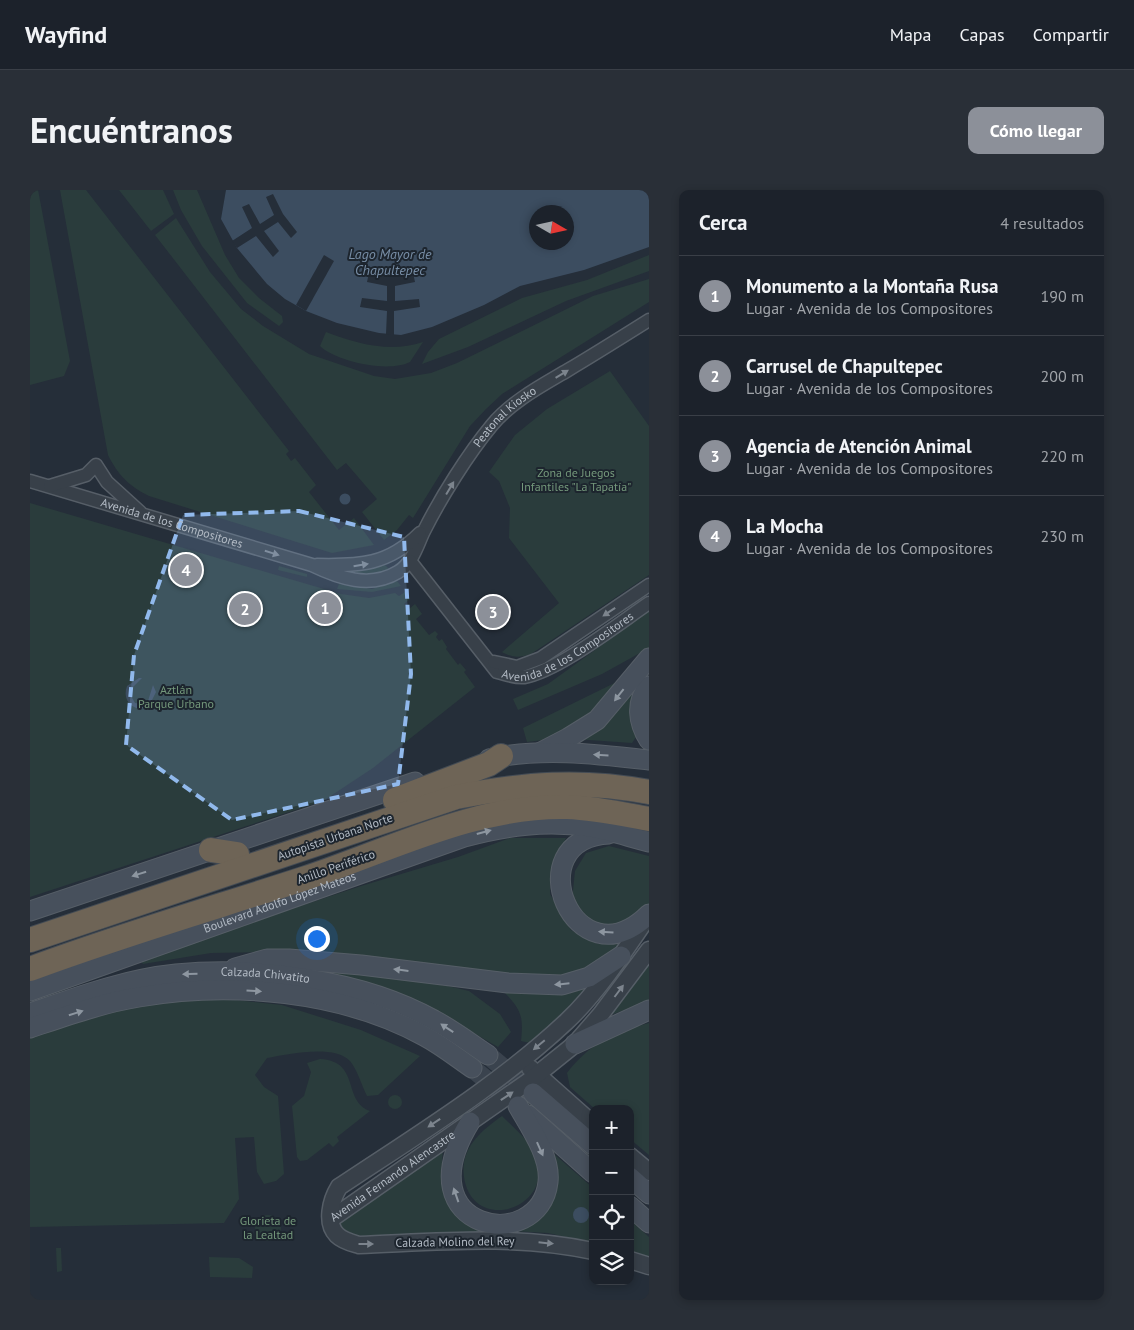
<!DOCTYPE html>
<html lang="es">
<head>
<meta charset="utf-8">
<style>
	:root { --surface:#1c222b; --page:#292f37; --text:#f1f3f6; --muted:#a0a4a9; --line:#3a3f47; --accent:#8c9099 }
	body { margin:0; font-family:"PT Sans",sans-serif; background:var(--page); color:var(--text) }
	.controls { position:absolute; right:15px; bottom:15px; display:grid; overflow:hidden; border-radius:10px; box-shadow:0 2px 8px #0003 }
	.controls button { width:45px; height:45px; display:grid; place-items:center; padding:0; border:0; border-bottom:1px solid var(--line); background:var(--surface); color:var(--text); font:25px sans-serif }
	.compass { position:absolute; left:499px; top:15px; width:45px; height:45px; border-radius:50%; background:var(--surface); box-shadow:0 2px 8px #0003; rotate:99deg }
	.you { position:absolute; left:286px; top:748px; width:18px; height:18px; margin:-12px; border:4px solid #fff; border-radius:50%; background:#1a73e8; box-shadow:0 0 0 8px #1a73e833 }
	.badge { display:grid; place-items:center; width:32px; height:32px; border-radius:50%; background:var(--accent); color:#fff; font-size:16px; font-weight:700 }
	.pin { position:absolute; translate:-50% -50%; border:2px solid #fff; box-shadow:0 1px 5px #0006 }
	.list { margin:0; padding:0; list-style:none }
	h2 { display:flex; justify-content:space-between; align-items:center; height:65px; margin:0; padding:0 20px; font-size:21px }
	h2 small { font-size:16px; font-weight:400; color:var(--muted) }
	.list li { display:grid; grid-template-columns:32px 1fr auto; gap:15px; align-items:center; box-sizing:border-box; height:80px; padding:0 20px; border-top:1px solid var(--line) }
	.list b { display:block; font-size:19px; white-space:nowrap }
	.list p { margin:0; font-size:16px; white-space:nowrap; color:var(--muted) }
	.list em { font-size:16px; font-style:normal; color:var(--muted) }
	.icon { flex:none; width:28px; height:28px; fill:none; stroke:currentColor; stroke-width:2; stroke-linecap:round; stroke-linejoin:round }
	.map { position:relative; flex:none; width:619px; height:1110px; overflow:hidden; border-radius:10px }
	header { display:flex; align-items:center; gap:30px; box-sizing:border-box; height:70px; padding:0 25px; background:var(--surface); border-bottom:1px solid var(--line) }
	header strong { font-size:24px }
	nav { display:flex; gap:28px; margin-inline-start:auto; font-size:18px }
	.intro { display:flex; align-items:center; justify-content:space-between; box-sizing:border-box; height:120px; padding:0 30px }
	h1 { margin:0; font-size:35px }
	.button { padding:12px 22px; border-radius:10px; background:var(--accent); color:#fff; font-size:18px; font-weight:700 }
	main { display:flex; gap:30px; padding:0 30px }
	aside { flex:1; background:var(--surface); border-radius:10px; box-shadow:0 2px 8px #0003 }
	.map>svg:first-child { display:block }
	.green { fill:#2a3c3c }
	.water { fill:#3c4d60; fill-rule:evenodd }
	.pier { fill:#252e39 }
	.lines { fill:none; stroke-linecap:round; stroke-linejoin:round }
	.secondary-tunnel { stroke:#3a434e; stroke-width:19; stroke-dasharray:19 9; stroke-linecap:butt }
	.minor-casing { stroke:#565e67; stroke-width:15 }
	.tertiary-casing { stroke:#565e67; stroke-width:19 }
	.secondary-casing { stroke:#565e67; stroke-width:21 }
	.motorway-casing { stroke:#434b54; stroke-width:26 }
	.minor { stroke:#384049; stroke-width:12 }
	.tertiary { stroke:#384049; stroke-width:16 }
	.secondary { stroke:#47505c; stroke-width:19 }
	.motorway { stroke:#6e6456; stroke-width:24 }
	.oneway { fill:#7c848d }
	.oneway2 { fill:#8d96a0 }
	.marked { fill:#91b9ec; fill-opacity:0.2; stroke:#91b9ec; stroke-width:4; stroke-dasharray:10 6; stroke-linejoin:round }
	.labels { text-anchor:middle; stroke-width:4; stroke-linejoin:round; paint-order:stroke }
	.street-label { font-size:12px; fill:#b3bbc5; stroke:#1d252e }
	.park-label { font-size:12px; fill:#74987b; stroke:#1d252e }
	.water-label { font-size:14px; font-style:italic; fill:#778da5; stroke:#1d252e }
</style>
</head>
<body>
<header>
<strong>Wayfind</strong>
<nav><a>Mapa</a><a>Capas</a><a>Compartir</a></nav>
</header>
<div class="intro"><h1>Encuéntranos</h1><a class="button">Cómo llegar</a></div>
<main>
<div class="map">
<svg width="619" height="1110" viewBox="0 0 619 1110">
	<rect width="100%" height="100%" fill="#252e39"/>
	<g class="green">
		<polygon points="0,0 8,0 9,5 40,171 34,186 0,195"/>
		<path d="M30,0H56L259,261L256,264L261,271L265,268L286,295L279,302L309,340L324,328L344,355L302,363L119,306C99,296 88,285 78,265Z"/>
		<polygon points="89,0 133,0 144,24 121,41"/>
		<polygon points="143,0 167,0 195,65 209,88 229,108 252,126 253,132 249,136 217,113 172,56 151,20"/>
		<polygon points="146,28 180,82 211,119 233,136 279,164 344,186 365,189 401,183 427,173 563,106 619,89 619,112 472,204 456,219 440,236 383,328 379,325 367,340 354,350 332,322 347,309 316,273 307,280 125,45"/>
		<polygon points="619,65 619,81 536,111 438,157 392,174 398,162 409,149 492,108 557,90"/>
		<path d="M296,142C327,154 361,163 393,152L380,172C359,183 307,172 290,156Z"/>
		<path d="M580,181L619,236V385L501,464C489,468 483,468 472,462L529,413L479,348L480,318L469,291L459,282L485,245L517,219Z"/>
		<polygon points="0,313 311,404 339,408 365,403 369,406 375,402 380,409 374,414 379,419 385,414 392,424 386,429 399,445 405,441 408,444 406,447 409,451 412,449 417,457 416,459 428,475 430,473 436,480 434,482 445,497 343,578 293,611 0,707"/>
		<polygon points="354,374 361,381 347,385 320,383 321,381"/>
		<polygon points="249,376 277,384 277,387 248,380"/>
		<polygon points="367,391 371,396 342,402 307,399 309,394 342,399"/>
		<polygon points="619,421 619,458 572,484 488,520 483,509 518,494"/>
		<path d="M619,476V483C598,497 598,526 606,547L602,553L530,548L497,552L493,538Z"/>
		<polygon points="480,648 536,648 521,679 520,704 541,740 568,754 595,751 586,764 540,787 501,788 249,762 181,763 113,774 110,769 328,697 428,667"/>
		<polygon points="579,656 619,666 619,715 600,731 578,735 554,730 542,710 545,681 556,663"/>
		<polygon points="619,771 619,812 580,825"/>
		<polygon points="290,778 418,796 439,801 470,824 481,842 468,857 395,815 291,782"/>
		<path d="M560,794L535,824L500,853L491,851C494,824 490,818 471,799C506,801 526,808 560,794Z"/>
		<path d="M161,805L252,815L331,840L390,866L348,905L337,906C332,896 327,879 320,871C304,854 258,864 237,868L225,885L234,897L248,906L254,984L246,991L234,994L227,982L224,947L205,948L209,1009L194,1033L0,1037V847L64,823Z"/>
		<path d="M619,833V965L600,949V919H565L540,897L537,883C559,854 584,842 619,833Z"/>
		<path d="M290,869C331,871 312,911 340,921L307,947L309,951L303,957L299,953L277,970L270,971L267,967L262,916L274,906L281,882L277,873Z"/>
		<circle cx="365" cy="912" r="7"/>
		<path d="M472,926C482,936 493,945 501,957C536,1015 443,1049 434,987C430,958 451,941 472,926Z"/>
		<path d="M413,958C409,1003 413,1020 454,1042L326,1046L310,1037L311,1032Z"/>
		<path d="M523,963L563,998V1053L518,1043L482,1041C522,1026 535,1005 523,963Z"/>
		<circle cx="238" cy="1038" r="13"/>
		<polygon points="600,1030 619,1047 619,1069 600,1064"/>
		<polygon points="26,1058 31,1058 32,1081 27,1082"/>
		<polygon points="179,1067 209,1068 223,1077 222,1088 180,1087"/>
	</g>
	<g class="water">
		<path d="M196,0H619V57L554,80L490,96L454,115L402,137L371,145L349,143L307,133L276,121L255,109L237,94L207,58L191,29ZM507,22H536V52H507Z"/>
		<circle cx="315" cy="309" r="5.5"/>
		<path d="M109,488H112L102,498L100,504L105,513L112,514L118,511L123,495L126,502L119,516L109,519C98,516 93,507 97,496Z"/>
		<circle cx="551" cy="1025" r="8"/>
	</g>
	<g class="pier">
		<polygon points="243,4 253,24 267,42 261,48 248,32 234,41 249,61 243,67 226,46 207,58 202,51 222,38 212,17 219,14 230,34 244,25 236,7"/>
		<polygon points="294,65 304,71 276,121 266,115"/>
		<polygon points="339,83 362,86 383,83 385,92 365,96 365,111 389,109 390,117 364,121 364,145 356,144 357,121 330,117 332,108 357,111 357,96 337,92"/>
	</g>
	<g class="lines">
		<g class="secondary-tunnel">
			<polyline points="458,865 503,903"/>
			<polyline points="442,878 488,916"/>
		</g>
		<g class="minor-casing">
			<g id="minor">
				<path id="s1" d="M0,291L282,375C309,388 340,399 368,382C383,373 387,355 394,341C411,307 438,264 462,235C482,211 511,196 538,180C565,164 592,147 619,130"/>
				<polyline points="20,296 56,285 66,275 77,292 110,322"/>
				<path id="s2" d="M380,371L467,482C476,484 485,488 494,487C528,481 588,434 619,413"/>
				<path d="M287,375C330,376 358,375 390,343"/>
				<polyline points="464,472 487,477 511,468 619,395"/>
			</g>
		</g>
		<g class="tertiary-casing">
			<g id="tertiary">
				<polyline points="500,878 563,934"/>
				<polyline points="600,966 619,982"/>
				<path id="s3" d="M301,1029L499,891L545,854L571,824L619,760"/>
				<path d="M563,1061C486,1044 407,1052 329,1055C322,1053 313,1051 307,1045C295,1033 301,1010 309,997C387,945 469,895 537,831C567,803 596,759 619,725"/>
				<polyline points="600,1070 619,1076"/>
			</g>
		</g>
		<g class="secondary-casing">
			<g id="secondary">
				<path d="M619,496C605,512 608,533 619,550"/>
				<polyline points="511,562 538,548 567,530 619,468"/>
				<path d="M459,569C510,557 567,564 619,570"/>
				<path d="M579,644C484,649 545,797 619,724"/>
				<polyline points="0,721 385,592"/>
				<polyline points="205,778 237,769 259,769 331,775 478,793 532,795 559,787 591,766"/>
				<path id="s4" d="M0,801L434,647C476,636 517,630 559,637C579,640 599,647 619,652"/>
				<path id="s5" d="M0,823C47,807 96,789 146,784C227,776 333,790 404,830C423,840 440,853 458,865"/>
				<path d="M0,838C36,826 72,813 109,807C201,791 312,801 394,846C411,855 426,867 442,878"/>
				<polyline points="545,854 619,820"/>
				<polyline points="503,903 563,955"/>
				<polyline points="498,925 563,983"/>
				<path d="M440,932C372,1042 510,1065 518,992C521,967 500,937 488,916"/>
				<polyline points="600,987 619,1004"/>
				<polyline points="600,1016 619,1033"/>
			</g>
		</g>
		<g class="motorway-casing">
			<g id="motorway">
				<polyline points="365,610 459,574 471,566"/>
				<polyline points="181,660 207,664"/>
				<path d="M0,750L426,607C493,594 551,589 619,602"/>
				<path d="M0,779C91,745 184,718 276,688C360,660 446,615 537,617C565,618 592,624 619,629"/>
			</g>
		</g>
		<use href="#minor" class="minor"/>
		<use href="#tertiary" class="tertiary"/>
		<use href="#secondary" class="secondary"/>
		<use href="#motorway" class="motorway"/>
	</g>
	<defs><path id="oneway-solid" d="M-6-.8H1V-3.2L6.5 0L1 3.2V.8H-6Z" transform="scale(1.25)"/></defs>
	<g class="oneway">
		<use href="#oneway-solid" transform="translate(532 184) rotate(-31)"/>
		<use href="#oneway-solid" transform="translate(420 298) rotate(-59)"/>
		<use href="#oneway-solid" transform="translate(242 363) rotate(17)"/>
		<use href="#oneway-solid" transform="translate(331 375) rotate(-9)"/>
		<use href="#oneway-solid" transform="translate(579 422) rotate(146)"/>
		<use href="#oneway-solid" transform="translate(589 801) rotate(-53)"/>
		<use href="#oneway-solid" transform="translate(509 855) rotate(140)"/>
		<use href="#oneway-solid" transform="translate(477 906) rotate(-34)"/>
		<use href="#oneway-solid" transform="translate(404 933) rotate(146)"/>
		<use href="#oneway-solid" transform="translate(516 1053) rotate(6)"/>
		<use href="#oneway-solid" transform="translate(336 1054)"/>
	</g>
	<g class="oneway2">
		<use href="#oneway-solid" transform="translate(589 505) rotate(128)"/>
		<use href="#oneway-solid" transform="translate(571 565) rotate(-177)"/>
		<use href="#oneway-solid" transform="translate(454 642) rotate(-15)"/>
		<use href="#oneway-solid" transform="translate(109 684) rotate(162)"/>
		<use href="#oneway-solid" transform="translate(576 742) rotate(-176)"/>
		<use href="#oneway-solid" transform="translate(371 780) rotate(-173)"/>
		<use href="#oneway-solid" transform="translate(160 784) rotate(179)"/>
		<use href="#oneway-solid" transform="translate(532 794) rotate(174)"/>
		<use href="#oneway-solid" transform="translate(224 801) rotate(4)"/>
		<use href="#oneway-solid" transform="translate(46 823) rotate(-18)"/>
		<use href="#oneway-solid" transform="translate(417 838) rotate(-147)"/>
		<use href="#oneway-solid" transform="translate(510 959) rotate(66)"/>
		<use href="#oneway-solid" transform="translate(426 1005) rotate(-109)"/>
	</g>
	<path class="marked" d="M269,321L374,347L381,484L368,594L202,630L96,555L104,465L153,325Z"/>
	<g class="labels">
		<g class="street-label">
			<text dy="4" stroke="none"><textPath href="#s1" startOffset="575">Peatonal Kiosko</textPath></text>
			<text dy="4" stroke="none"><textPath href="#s1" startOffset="148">Avenida de los Compositores</textPath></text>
			<text dy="4" stroke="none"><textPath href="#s2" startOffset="220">Avenida de los Compositores</textPath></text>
			<text transform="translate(305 647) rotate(-19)" y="4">Autopista Urbana Norte</text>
			<text transform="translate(306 677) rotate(-19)" y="4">Anillo Periférico</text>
			<text dy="4" stroke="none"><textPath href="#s4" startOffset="265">Boulevard Adolfo López Mateos</textPath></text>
			<text dy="4" stroke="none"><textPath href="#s5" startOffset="241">Calzada Chivatito</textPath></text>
			<text dy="4" stroke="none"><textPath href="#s3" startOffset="75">Avenida Fernando Alencastre</textPath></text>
			<text transform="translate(425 1052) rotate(-1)" y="4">Calzada Molino del Rey</text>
		</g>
		<g class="park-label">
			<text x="546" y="287">Zona de Juegos<tspan x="546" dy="14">Infantiles "La Tapatía"</tspan></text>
			<text x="146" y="504">Aztlán<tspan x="146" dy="14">Parque Urbano</tspan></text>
			<text x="238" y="1035">Glorieta de<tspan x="238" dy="14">la Lealtad</tspan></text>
		</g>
		<g class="water-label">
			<text x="360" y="69">Lago Mayor de<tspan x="360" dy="16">Chapultepec</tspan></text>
		</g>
	</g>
</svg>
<div class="controls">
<button>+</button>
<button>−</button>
<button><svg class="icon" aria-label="locate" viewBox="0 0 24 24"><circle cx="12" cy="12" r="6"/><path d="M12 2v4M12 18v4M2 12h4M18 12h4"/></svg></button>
<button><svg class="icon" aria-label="layers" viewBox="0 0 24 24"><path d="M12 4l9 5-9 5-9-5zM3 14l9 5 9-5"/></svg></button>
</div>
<svg class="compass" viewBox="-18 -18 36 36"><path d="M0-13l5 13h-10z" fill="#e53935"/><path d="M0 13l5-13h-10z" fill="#a0a4a9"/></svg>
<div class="you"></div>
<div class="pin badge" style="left:295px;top:418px">1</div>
<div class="pin badge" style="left:215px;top:419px">2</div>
<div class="pin badge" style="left:463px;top:422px">3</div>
<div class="pin badge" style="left:156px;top:380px">4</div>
</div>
<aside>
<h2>Cerca<small>4 resultados</small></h2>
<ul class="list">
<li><span class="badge">1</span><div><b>Monumento a la Montaña Rusa</b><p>Lugar · Avenida de los Compositores</p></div><em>190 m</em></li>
<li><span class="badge">2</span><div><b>Carrusel de Chapultepec</b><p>Lugar · Avenida de los Compositores</p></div><em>200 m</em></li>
<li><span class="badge">3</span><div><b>Agencia de Atención Animal</b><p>Lugar · Avenida de los Compositores</p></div><em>220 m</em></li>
<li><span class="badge">4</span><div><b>La Mocha</b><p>Lugar · Avenida de los Compositores</p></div><em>230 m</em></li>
</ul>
</aside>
</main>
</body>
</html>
